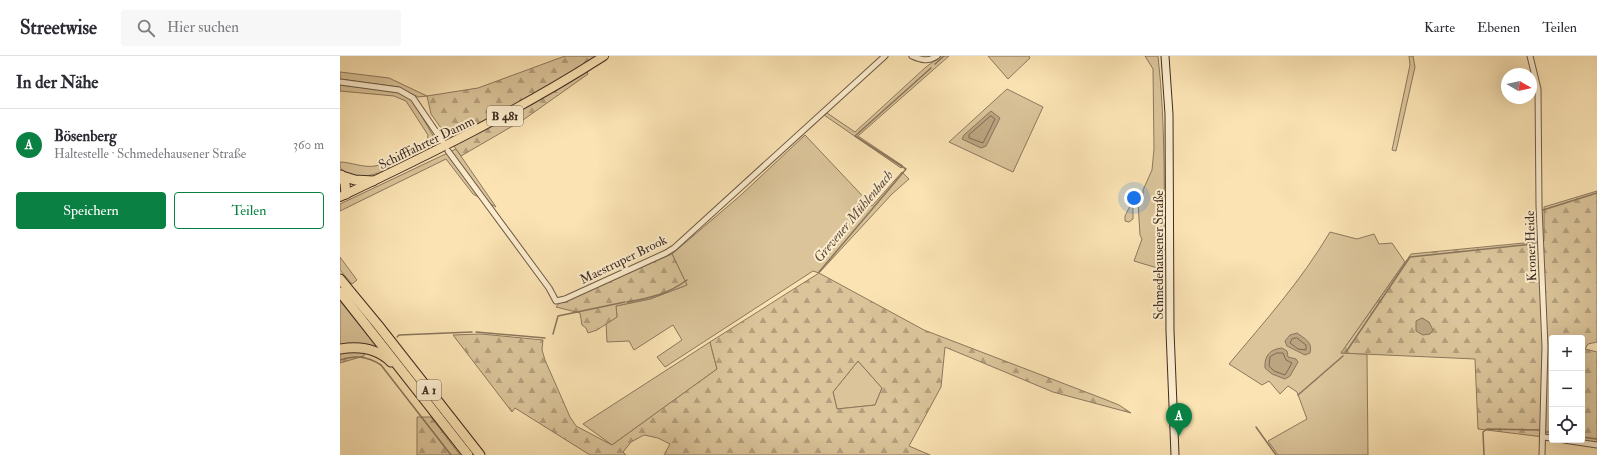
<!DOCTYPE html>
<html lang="de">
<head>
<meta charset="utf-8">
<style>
	:root { --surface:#fff; --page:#f7f7f7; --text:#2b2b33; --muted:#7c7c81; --line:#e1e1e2; --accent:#0b8043 }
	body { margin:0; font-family:"IM FELL Double Pica",serif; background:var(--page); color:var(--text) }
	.controls { position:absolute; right:12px; bottom:12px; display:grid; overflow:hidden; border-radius:4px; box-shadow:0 4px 16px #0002 }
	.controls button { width:36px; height:36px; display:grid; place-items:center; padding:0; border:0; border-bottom:1px solid var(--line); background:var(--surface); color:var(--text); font:20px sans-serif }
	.compass { position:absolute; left:1161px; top:12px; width:36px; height:36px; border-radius:50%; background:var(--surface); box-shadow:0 4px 16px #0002; rotate:99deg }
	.you { position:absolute; left:794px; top:142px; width:14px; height:14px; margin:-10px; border:3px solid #fff; border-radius:50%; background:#1a73e8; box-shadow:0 0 0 6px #1a73e833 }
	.badge { display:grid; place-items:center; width:26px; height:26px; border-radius:50%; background:var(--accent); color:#fff; font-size:13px; font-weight:700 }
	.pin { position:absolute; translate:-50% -33px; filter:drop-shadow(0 1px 2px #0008) }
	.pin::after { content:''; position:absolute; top:21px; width:14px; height:12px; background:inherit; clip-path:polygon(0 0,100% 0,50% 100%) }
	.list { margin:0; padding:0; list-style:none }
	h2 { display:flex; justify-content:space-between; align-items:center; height:52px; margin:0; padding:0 16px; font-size:17px }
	h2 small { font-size:13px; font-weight:400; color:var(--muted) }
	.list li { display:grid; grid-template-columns:26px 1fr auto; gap:12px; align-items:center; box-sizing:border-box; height:72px; padding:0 16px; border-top:1px solid var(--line) }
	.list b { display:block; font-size:15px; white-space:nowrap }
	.list p { margin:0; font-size:13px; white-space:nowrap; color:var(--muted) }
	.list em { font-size:13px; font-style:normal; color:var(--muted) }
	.actions { display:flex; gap:8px; padding:12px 16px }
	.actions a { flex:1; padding:9px 0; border:1px solid var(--accent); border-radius:4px; text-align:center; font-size:14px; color:var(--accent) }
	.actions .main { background:var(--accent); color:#fff }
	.icon { flex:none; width:22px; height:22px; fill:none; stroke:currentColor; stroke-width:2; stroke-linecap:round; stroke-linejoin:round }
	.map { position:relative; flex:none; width:1257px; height:399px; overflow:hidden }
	header { display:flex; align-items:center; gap:24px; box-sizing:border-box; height:56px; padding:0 20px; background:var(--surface); border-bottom:1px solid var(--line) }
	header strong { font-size:19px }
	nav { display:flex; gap:22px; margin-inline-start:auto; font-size:14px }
	.search { width:280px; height:36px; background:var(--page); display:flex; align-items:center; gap:10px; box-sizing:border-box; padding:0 14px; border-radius:4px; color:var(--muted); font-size:15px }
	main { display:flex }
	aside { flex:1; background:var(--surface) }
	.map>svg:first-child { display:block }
	.green { fill:#dbc49a; stroke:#8d785e }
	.forest { fill:url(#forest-firs); stroke:#8d785e; fill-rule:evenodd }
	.water { fill:#bba581; stroke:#89755b }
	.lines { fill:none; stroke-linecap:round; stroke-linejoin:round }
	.shore { stroke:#7d6851; stroke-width:1 }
	.stream { stroke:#89755b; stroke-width:1.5 }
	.minor-casing { stroke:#6e5a46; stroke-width:7 }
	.secondary-casing { stroke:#3f2c21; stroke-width:9 }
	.primary-casing { stroke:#3f2c21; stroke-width:10 }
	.motorway-casing { stroke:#3f2c21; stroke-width:11 }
	.minor { stroke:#fcedce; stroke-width:5 }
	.secondary { stroke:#fcedce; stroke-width:7 }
	.primary { stroke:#fbe3b3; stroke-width:8 }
	.motorway { stroke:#fbe3b3; stroke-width:9 }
	.labels { text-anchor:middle; stroke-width:4; stroke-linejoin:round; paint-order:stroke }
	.shield { fill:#fcedce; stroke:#786655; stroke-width:1 }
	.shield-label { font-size:12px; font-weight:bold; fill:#3f2c21 }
	.street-label { font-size:13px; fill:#3f2c21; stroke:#fcedce }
	.water-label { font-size:14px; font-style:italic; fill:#64503e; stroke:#fcedce }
</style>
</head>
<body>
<header>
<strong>Streetwise</strong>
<div class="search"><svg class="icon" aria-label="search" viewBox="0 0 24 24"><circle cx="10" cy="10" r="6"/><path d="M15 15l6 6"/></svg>Hier suchen</div>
<nav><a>Karte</a><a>Ebenen</a><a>Teilen</a></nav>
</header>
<main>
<aside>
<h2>In der Nähe<small></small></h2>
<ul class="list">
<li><span class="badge">A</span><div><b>Bösenberg</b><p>Haltestelle · Schmedehausener Straße</p></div><em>360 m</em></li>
</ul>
<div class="actions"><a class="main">Speichern</a><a>Teilen</a></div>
</aside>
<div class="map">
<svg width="1257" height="399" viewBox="0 0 1257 399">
	<defs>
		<pattern id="forest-firs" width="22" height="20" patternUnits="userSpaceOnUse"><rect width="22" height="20" fill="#dbc49a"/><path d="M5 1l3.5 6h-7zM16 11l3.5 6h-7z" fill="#b39f7d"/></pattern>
	</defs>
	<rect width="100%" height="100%" fill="#fbe3b3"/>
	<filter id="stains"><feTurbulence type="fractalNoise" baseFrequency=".005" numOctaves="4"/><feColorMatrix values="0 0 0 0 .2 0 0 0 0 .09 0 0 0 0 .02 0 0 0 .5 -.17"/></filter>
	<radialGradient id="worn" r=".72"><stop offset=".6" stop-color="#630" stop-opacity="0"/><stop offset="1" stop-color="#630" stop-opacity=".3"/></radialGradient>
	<g class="green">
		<polygon points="601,0 609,0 518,80 563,110 561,112 484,59 487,57 515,76 586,11"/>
		<polygon points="648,0 689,0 690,2 668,23"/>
		<path d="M805,0H818C826,71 824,142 824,214L794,205L802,183L800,179L798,146H803V134L812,114L814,93L813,13Z"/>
		<polygon points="1069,0 1073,0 1075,11 1056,95 1052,94 1070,9"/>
		<polygon points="0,16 49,22 87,40 78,41 58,31 0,23"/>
		<path d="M0,29L58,36L72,44L98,88L39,117L23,121L6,119L0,111V106C11,106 23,112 35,110C47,108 74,92 87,87L88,79L66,45L54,40L0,35Z"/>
		<polygon points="667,33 703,51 673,116 609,86"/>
		<polygon points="465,79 532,150 562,116 569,123 552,138 479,217 473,215 325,311 317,301 342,284 333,269 294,294 289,285 267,286 266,267 277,261 276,250 310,243 347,229 332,198 401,139"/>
		<polygon points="116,93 156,151 133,138 106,103 0,155 0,148"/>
		<polygon points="791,148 793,148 793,163 789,166 785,165 785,160"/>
		<path d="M990,176L1017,183L1034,178L1039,188L1052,187L1065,206L1001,297L1027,298L1028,399H938L928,385L967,363L957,336L948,330L940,338L929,325L922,329L889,308C925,265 961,225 990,176Z"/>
		<polygon points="0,201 17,224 12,228 0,214"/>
		<polygon points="0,245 43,298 0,291"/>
		<polygon points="370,286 377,313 272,389 243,368"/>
		<polygon points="518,305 542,332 535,349 497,353 493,336"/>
	</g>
	<g class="forest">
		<polygon points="225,0 256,0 244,7 248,18 183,64 121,100 91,58 87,40 138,32"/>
		<polygon points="1257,135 1257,286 1248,288 1245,293 1257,296 1257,388 1230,384 1242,384 1242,282 1212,282 1212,382 1138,373 1135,303 1001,297 1071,198 1204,185 1204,151"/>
		<polygon points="332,198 347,229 310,243 276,250 277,261 257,274 248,277 246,272 242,269 240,257 216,251 220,246"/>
		<path d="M479,217L584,274L764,343L779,349L791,357L713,336L605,291L601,331L569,390L590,399H324L330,388L318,382L304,379L291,386L283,396L286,399H250L175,352L172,356L113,279L141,278L203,284L202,294L205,304L230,361L236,370L272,389L377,313L370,286ZM518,305L542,332L535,349L497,353L493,336Z"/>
		<polygon points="25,295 24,300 0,307 0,297"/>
		<polygon points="77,361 91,361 120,399 77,399"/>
	</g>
	<g class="water">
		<polygon points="651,55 660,62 646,90 641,92 622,83 624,79"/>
		<polygon points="1082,262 1089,266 1093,274 1090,278 1083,279 1076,275 1076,265"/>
		<path d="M957,277C965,283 973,286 970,297L965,299L947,290L945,285L950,279Z"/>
		<path d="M942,292L947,295L948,301L956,303L958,306L950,320L945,323L932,318L925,312C924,300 930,293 942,292Z"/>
	</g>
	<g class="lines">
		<g class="shore">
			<polygon points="651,60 655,63 643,87 629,82 629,79"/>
			<polygon points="957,282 966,289 966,294 958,293 950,287 952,283"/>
			<polygon points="937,297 943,297 946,304 952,307 945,319 934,315 929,310 930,301"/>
		</g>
		<g class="stream">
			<polyline points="595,8 604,0"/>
			<polyline points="1203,154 1257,137"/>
			<polyline points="479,216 566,113 515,80 591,12"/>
			<path d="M287,246C310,242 328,238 347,224"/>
			<polyline points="136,276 205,282"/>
			<polyline points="213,278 218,260 285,246"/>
			<polyline points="57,281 59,279 132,276"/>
			<polyline points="1006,296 1070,201 1194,188 1196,186 1195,161"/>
			<path d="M0,304C16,299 27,300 41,309L111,399"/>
			<polyline points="958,339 1003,300"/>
			<polyline points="916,371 936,399"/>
			<polyline points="1207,376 1212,376"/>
			<polyline points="1242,381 1257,383"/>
			<polyline points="1144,399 1143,376 1147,373 1199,374"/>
		</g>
		<g class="minor-casing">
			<g id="minor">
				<path d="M572,0C581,4 588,6 597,0"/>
				<polyline points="1190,0 1198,33 1199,150 1205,291 1202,399"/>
				<polyline points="0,26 59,34 73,42 103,86"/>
				<polyline points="108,95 209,232 216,245 225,243 326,197 334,192 545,0"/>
				<polyline points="1203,381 1212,382"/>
				<polyline points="1224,384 1257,389"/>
			</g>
		</g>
		<g class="secondary-casing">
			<polyline id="secondary" points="825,0 829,58 830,275 835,399"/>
		</g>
		<g class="primary-casing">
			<path id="primary" d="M0,141C90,98 180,54 264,0"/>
		</g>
		<g class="motorway-casing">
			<g id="motorway">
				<polyline points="1,119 5,127 6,138"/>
				<polyline points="2,120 15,124 33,125"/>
				<polyline points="0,223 38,269 140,399"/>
				<polyline points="0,236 128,399"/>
				<path d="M0,293C18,290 37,292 51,306"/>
			</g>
		</g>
		<use href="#minor" class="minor"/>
		<use href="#secondary" class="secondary"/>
		<use href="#primary" class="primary"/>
		<use href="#motorway" class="motorway"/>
	</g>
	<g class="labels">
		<g class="shield">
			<rect x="147" y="50" width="36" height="20" rx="3"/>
			<rect x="77" y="324" width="24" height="20" rx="3"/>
		</g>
		<g class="shield-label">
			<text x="165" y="64">B 481</text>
			<text x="89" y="338">A 1</text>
		</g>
		<g class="street-label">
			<text transform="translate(86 86) rotate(-26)" y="5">Schifffahrter Damm</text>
			<text transform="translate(1190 190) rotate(-92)" y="5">Kroner Heide</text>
			<text transform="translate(818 199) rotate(-90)" y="5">Schmedehausener Straße</text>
			<text transform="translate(283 203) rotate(-26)" y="5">Maestruper Brook</text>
		</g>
		<g class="water-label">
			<text transform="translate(513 160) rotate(-50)" y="5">Grevener Mühlenbach</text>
		</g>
	</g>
	<rect width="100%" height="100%" filter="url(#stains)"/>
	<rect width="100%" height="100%" fill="url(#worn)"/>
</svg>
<div class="controls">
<button>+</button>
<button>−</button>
<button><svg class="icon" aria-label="locate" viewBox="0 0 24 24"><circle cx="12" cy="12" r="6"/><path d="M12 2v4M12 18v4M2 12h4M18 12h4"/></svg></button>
</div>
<svg class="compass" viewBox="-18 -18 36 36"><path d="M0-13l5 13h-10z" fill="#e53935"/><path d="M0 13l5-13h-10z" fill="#7c7c81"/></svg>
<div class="you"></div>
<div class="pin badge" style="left:839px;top:380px">A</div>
</div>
</main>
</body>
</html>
